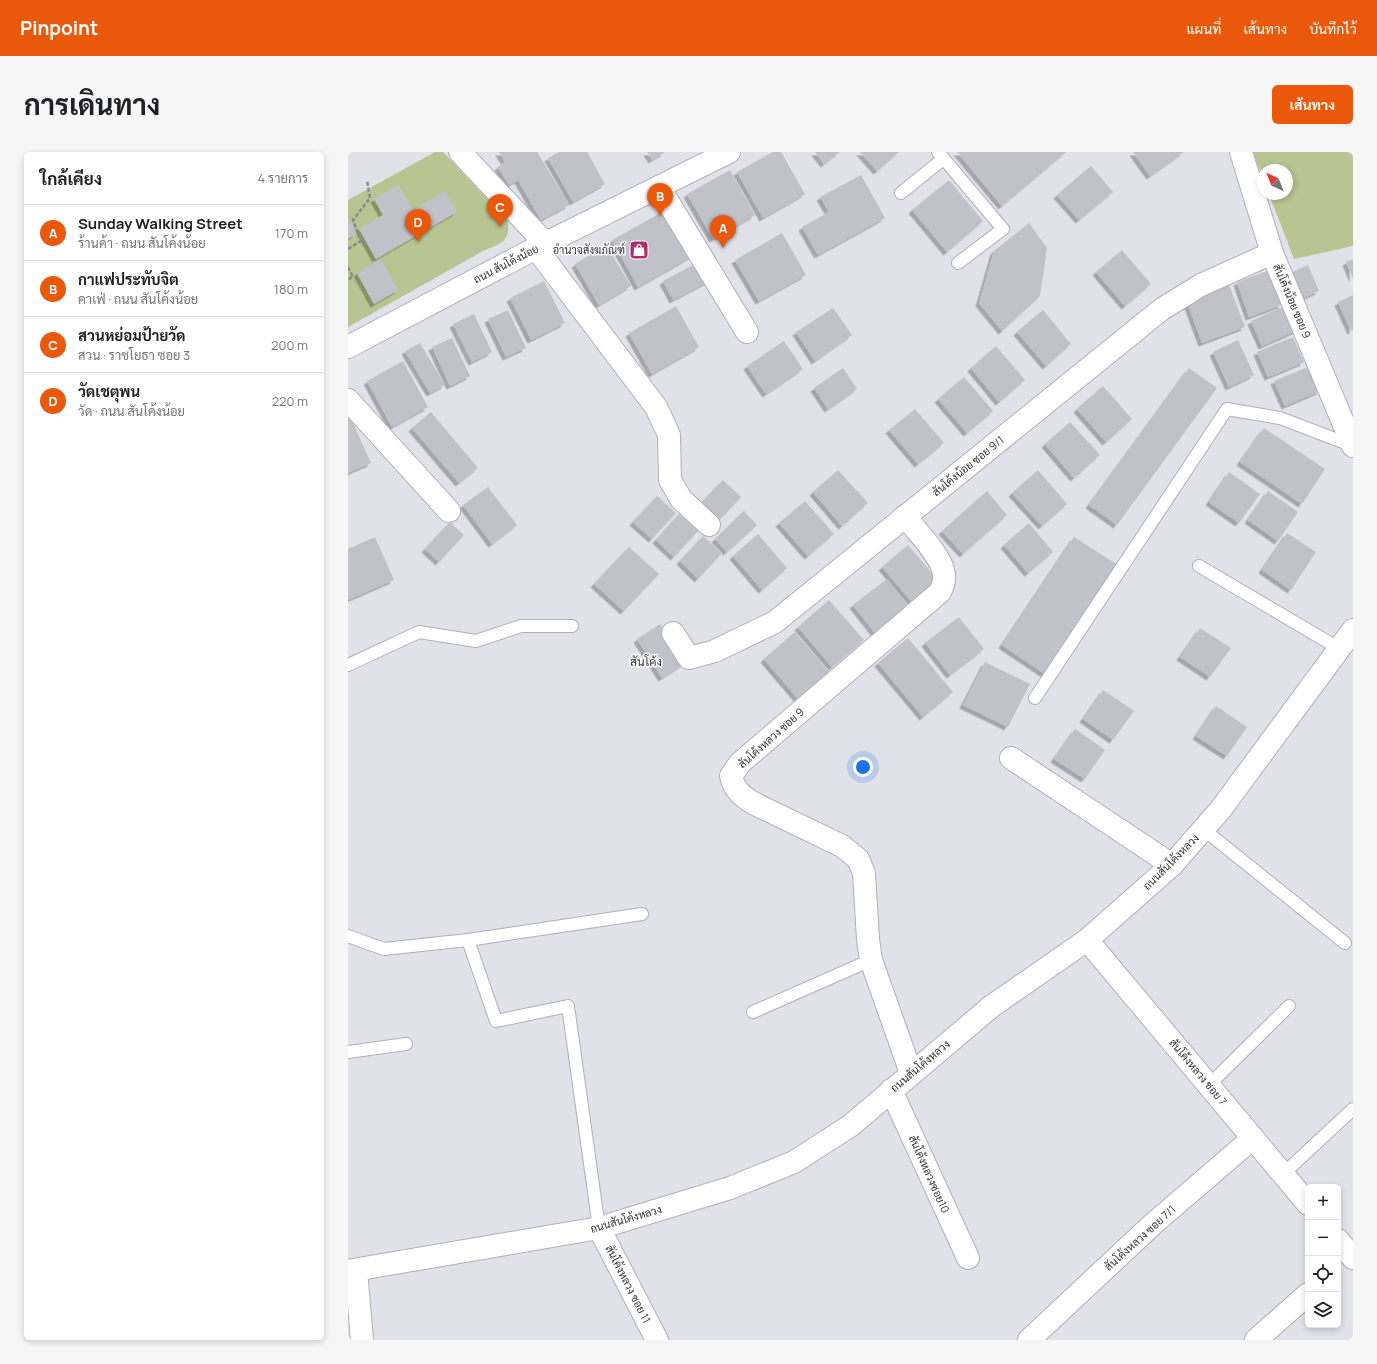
<!DOCTYPE html>
<html lang="th">
<head>
<meta charset="utf-8">
<style>
	:root { --surface:#fff; --page:#f6f6f6; --text:#202124; --muted:#757577; --line:#e0e0e0; --accent:#ea580c }
	body { margin:0; font-family:Manrope,Sarabun,sans-serif; background:var(--page); color:var(--text) }
	.controls { position:absolute; right:12px; bottom:12px; display:grid; overflow:hidden; border-radius:6px; box-shadow:0 2px 6px #0003 }
	.controls button { width:36px; height:36px; display:grid; place-items:center; padding:0; border:0; border-bottom:1px solid var(--line); background:var(--surface); color:var(--text); font:20px sans-serif }
	.compass { position:absolute; left:909px; top:12px; width:36px; height:36px; border-radius:50%; background:var(--surface); box-shadow:0 2px 6px #0003; rotate:317deg }
	.you { position:absolute; left:515px; top:615px; width:14px; height:14px; margin:-10px; border:3px solid #fff; border-radius:50%; background:#1a73e8; box-shadow:0 0 0 6px #1a73e833 }
	.badge { display:grid; place-items:center; width:26px; height:26px; border-radius:50%; background:var(--accent); color:#fff; font-size:13px; font-weight:700 }
	.pin { position:absolute; translate:-50% -33px; filter:drop-shadow(0 1px 2px #0008) }
	.pin::after { content:''; position:absolute; top:21px; width:14px; height:12px; background:inherit; clip-path:polygon(0 0,100% 0,50% 100%) }
	.list { margin:0; padding:0; list-style:none }
	h2 { display:flex; justify-content:space-between; align-items:center; height:52px; margin:0; padding:0 16px; font-size:17px }
	h2 small { font-size:13px; font-weight:400; color:var(--muted) }
	.list li { display:grid; grid-template-columns:26px 1fr auto; gap:12px; align-items:center; box-sizing:border-box; height:56px; padding:0 16px; border-top:1px solid var(--line) }
	.list b { display:block; font-size:15px; white-space:nowrap }
	.list p { margin:0; font-size:13px; white-space:nowrap; color:var(--muted) }
	.list em { font-size:13px; font-style:normal; color:var(--muted) }
	.icon { flex:none; width:22px; height:22px; fill:none; stroke:currentColor; stroke-width:2; stroke-linecap:round; stroke-linejoin:round }
	.map { position:relative; flex:none; width:1005px; height:1188px; overflow:hidden; border-radius:6px }
	header { display:flex; align-items:center; gap:24px; box-sizing:border-box; height:56px; padding:0 20px; background:var(--accent); color:#fff }
	header strong { font-size:19px }
	nav { display:flex; gap:22px; margin-inline-start:auto; font-size:14px }
	.intro { display:flex; align-items:center; justify-content:space-between; box-sizing:border-box; height:96px; padding:0 24px }
	h1 { margin:0; font-size:28px }
	.button { padding:10px 18px; border-radius:6px; background:var(--accent); color:#fff; font-size:14px; font-weight:700 }
	main { display:flex; gap:24px; padding:0 24px }
	aside { flex:1; background:var(--surface); border-radius:6px; box-shadow:0 2px 6px #0003 }
	.map>svg:first-child { display:block }
	.green { fill:#b8c592 }
	.building { fill:#c1c2c9; filter:url(#shadow) }
	.lines { fill:none; stroke-linecap:round; stroke-linejoin:round }
	.lane-casing { stroke:#afafb7; stroke-width:14 }
	.street-casing { stroke:#afafb7; stroke-width:24 }
	.secondary-casing { stroke:#afafb7; stroke-width:24 }
	.path { stroke:#89898f; stroke-width:2.5; stroke-dasharray:4 2; stroke-linecap:butt }
	.lane { stroke:#fff; stroke-width:12 }
	.street { stroke:#fff; stroke-width:22 }
	.secondary { stroke:#fff; stroke-width:22 }
	.labels { text-anchor:middle; stroke-width:3; stroke-linejoin:round; paint-order:stroke }
	.poi-label { font-size:11px; fill:#37373a; stroke:#fff; text-anchor:end }
	.street-label { font-size:11px; fill:#37373a; stroke:#fff }
	.neighbourhood-label { font-size:12px; fill:#37373a; stroke:#fff }
</style>
</head>
<body>
<header>
<strong>Pinpoint</strong>
<nav><a>แผนที่</a><a>เส้นทาง</a><a>บันทึกไว้</a></nav>
</header>
<div class="intro"><h1>การเดินทาง</h1><a class="button">เส้นทาง</a></div>
<main>
<aside>
<h2>ใกล้เคียง<small>4 รายการ</small></h2>
<ul class="list">
<li><span class="badge">A</span><div><b>Sunday Walking Street</b><p>ร้านค้า · ถนน สันโค้งน้อย</p></div><em>170 m</em></li>
<li><span class="badge">B</span><div><b>กาแฟประทับจิต</b><p>คาเฟ่ · ถนน สันโค้งน้อย</p></div><em>180 m</em></li>
<li><span class="badge">C</span><div><b>สวนหย่อมป้ายวัด</b><p>สวน · ราชโยธา ซอย 3</p></div><em>200 m</em></li>
<li><span class="badge">D</span><div><b>วัดเชตุพน</b><p>วัด · ถนน สันโค้งน้อย</p></div><em>220 m</em></li>
</ul>
</aside>
<div class="map">
<svg width="1005" height="1188" viewBox="0 0 1005 1188">
	<defs>
		<filter id="shadow"><feDropShadow dx="-3.5" dy="3.5" stdDeviation="0" flood-color="#0004"/></filter>
	</defs>
	<rect width="100%" height="100%" fill="#e1e1e9"/>
	<g class="green">
		<path d="M87,0H95L160,69C162,91 153,91 135,99L0,175V48Z"/>
		<polygon points="905,0 1005,0 1005,94 946,107 921,42 939,42 939,18 915,18 915,26"/>
	</g>
	<g class="building">
		<polygon points="151,0 189,0 221,53 193,68 170,28 161,33 150,15 157,10"/>
		<polygon points="211,0 239,0 257,32 225,50 200,6"/>
		<polygon points="299,0 317,0 304,8"/>
		<polygon points="425,0 433,0 457,42 415,66 389,20"/>
		<polygon points="467,0 492,0 476,12"/>
		<polygon points="512,0 551,0 529,19"/>
		<polygon points="609,0 718,0 654,54"/>
		<polygon points="785,0 836,0 802,24"/>
		<polygon points="743,14 765,40 731,68 709,43"/>
		<polygon points="382,18 407,63 365,87 339,42"/>
		<polygon points="513,23 537,66 470,103 454,75 481,60 472,45"/>
		<polygon points="601,28 635,69 599,100 564,58"/>
		<polygon points="50,33 65,58 97,39 109,60 28,107 11,77 35,63 26,47"/>
		<polygon points="318,58 344,104 290,135 264,88"/>
		<polygon points="0,66 8,82 0,87"/>
		<polygon points="681,71 699,96 692,144 654,179 631,151 646,99"/>
		<polygon points="434,81 458,123 411,149 387,108"/>
		<polygon points="258,93 283,134 251,153 227,112"/>
		<polygon points="774,98 803,132 777,154 748,120"/>
		<polygon points="33,107 50,138 26,152 9,121"/>
		<polygon points="1005,107 1005,127 998,110"/>
		<polygon points="351,110 361,129 325,148 315,129"/>
		<polygon points="960,113 971,139 956,146 945,120"/>
		<polygon points="922,118 934,153 901,165 889,130"/>
		<polygon points="196,129 217,171 183,188 162,146"/>
		<polygon points="881,133 897,175 854,191 839,150"/>
		<polygon points="1005,143 1005,178 1003,179 990,150"/>
		<polygon points="939,153 950,178 914,194 903,169"/>
		<polygon points="328,154 351,195 304,222 281,181"/>
		<polygon points="485,156 504,183 467,209 448,180"/>
		<polygon points="160,158 178,196 158,205 140,167"/>
		<polygon points="695,158 723,192 698,214 669,180"/>
		<polygon points="126,162 144,200 124,210 105,172"/>
		<polygon points="945,185 956,210 920,225 909,200"/>
		<polygon points="104,186 122,224 102,234 84,195"/>
		<polygon points="890,188 906,223 881,235 865,200"/>
		<polygon points="436,189 455,217 418,242 399,214"/>
		<polygon points="72,191 97,233 82,241 57,199"/>
		<polygon points="648,194 677,228 651,250 623,216"/>
		<polygon points="55,209 80,255 44,275 19,229"/>
		<polygon points="962,214 972,239 937,254 926,229"/>
		<polygon points="495,216 509,237 480,257 466,236"/>
		<polygon points="841,216 869,236 769,373 741,353"/>
		<polygon points="616,225 645,259 619,281 590,247"/>
		<polygon points="755,234 784,267 758,290 729,257"/>
		<polygon points="567,257 596,291 570,312 541,278"/>
		<polygon points="0,260 23,311 0,321"/>
		<polygon points="83,260 130,316 111,331 64,276"/>
		<polygon points="722,270 752,303 726,326 697,292"/>
		<polygon points="916,276 977,317 954,352 892,310"/>
		<polygon points="490,318 520,351 494,374 465,340"/>
		<polygon points="690,318 719,352 694,374 664,341"/>
		<polygon points="881,320 912,342 891,371 861,350"/>
		<polygon points="375,328 393,345 369,371 351,353"/>
		<polygon points="140,335 169,373 144,392 115,353"/>
		<polygon points="639,339 659,363 615,402 594,379"/>
		<polygon points="920,339 950,360 930,389 900,368"/>
		<polygon points="309,344 328,361 304,387 285,370"/>
		<polygon points="457,349 486,382 460,404 431,371"/>
		<polygon points="396,359 409,373 379,400 367,387"/>
		<polygon points="331,362 350,379 326,405 308,388"/>
		<polygon points="102,370 116,383 91,410 77,397"/>
		<polygon points="681,371 705,400 680,421 656,393"/>
		<polygon points="939,381 968,400 943,438 914,418"/>
		<polygon points="410,382 439,416 414,438 385,404"/>
		<polygon points="355,384 374,401 350,427 332,409"/>
		<polygon points="27,385 46,428 0,448 0,397"/>
		<polygon points="726,385 770,413 697,522 654,493"/>
		<polygon points="560,393 589,427 563,449 534,415"/>
		<polygon points="281,395 311,422 276,459 246,432"/>
		<polygon points="539,427 560,454 527,481 505,453"/>
		<polygon points="481,448 516,488 484,515 450,475"/>
		<polygon points="611,465 636,497 602,523 577,491"/>
		<polygon points="312,472 337,511 314,526 289,487"/>
		<polygon points="852,476 883,496 862,525 832,505"/>
		<polygon points="447,480 481,520 450,547 416,507"/>
		<polygon points="560,486 605,540 575,565 530,511"/>
		<polygon points="637,510 682,532 660,575 615,553"/>
		<polygon points="755,538 786,559 765,588 735,567"/>
		<polygon points="868,554 899,575 879,604 848,584"/>
		<polygon points="727,577 757,598 737,627 706,607"/>
	</g>
	<g class="lines">
		<g class="lane-casing">
			<g id="lane">
				<polyline points="590,0 655,77 610,111"/>
				<polyline points="553,41 595,7"/>
				<polyline points="851,414 992,497"/>
				<polyline points="0,513 71,480 128,489 173,474 224,474"/>
				<polyline points="687,546 879,257 932,266 1005,294"/>
				<polyline points="855,677 997,791"/>
				<polyline points="0,784 36,797 120,788 294,762"/>
				<polyline points="120,788 148,869 220,854 251,1076"/>
				<polyline points="405,860 523,808"/>
				<polyline points="0,900 58,892"/>
				<polyline points="861,933 941,854"/>
				<polyline points="935,1022 1005,957"/>
			</g>
		</g>
		<g class="street-casing">
			<g id="street">
				<polyline points="112,0 198,92"/>
				<polyline points="893,0 924,101 1005,294"/>
				<polyline points="311,35 399,180"/>
				<polyline points="188,96 308,255 321,283 322,328 333,347 361,373"/>
				<polyline points="0,248 101,359"/>
				<path d="M557,364C568,379 594,404 596,422C597,429 595,434 592,440L392,611L383,624C386,638 394,644 405,651L494,694L510,707L516,721L520,787L523,808L563,921"/>
				<polyline points="325,481 341,506 367,499 427,470 814,157 853,133 924,101"/>
				<polyline points="663,606 824,713"/>
				<polyline points="739,788 960,1052"/>
				<polyline points="543,938 620,1106"/>
				<polyline points="251,1076 309,1188"/>
				<polyline points="990,1088 1005,1106"/>
				<polyline points="8,1118 14,1188"/>
				<polyline points="681,1188 805,1072 905,986"/>
				<polyline points="908,1188 960,1142"/>
			</g>
		</g>
		<g class="secondary-casing">
			<g id="secondary">
				<polyline points="0,195 188,96 381,0"/>
				<polyline points="0,1119 251,1076 382,1036 446,1010 502,974 644,854 739,788 824,713 873,657 1005,478"/>
			</g>
		</g>
		<g class="path">
			<polyline points="0,97 13,89 5,68 22,46 19,28"/>
			<polyline points="0,115 5,125 0,127"/>
		</g>
		<use href="#lane" class="lane"/>
		<use href="#street" class="street"/>
		<use href="#secondary" class="secondary"/>
	</g>
	<defs>
		<g id="shop-square" transform="scale(1)"><rect x="-9" y="-9" width="18" height="18" rx="4" fill="#b32b6d" stroke="#fff"/><path d="M-5-2.5h2.3a2.7 3.5 0 0 1 5.4 0H5L5.5 6h-11ZM-1.5-2.5h3a1.5 2.3 0 0 0-3 0Z" fill="#fff"/></g>
	</defs>
	<g fill-rule="evenodd">
		<use href="#shop-square" x="291" y="98"/>
	</g>
	<g class="labels">
		<g class="poi-label">
			<text x="277" y="102">อำนาจสังฆภัณฑ์</text>
		</g>
		<g class="street-label">
			<text transform="translate(158 112) rotate(-27)" y="4">ถนน สันโค้งน้อย</text>
			<text transform="translate(944 149) rotate(67)" y="4">สันโค้งน้อย ซอย 9</text>
			<text transform="translate(620 314) rotate(-39)" y="4">สันโค้งน้อย ซอย 9/1</text>
			<text transform="translate(423 586) rotate(-42)" y="4">สันโค้งหลวง ซอย 9</text>
			<text transform="translate(823 710) rotate(-45)" y="4">ถนนสันโค้งหลวง</text>
			<text transform="translate(572 914) rotate(-40)" y="4">ถนนสันโค้งหลวง</text>
			<text transform="translate(850 920) rotate(50)" y="4">สันโค้งหลวง ซอย 7</text>
			<text transform="translate(581 1022) rotate(66)" y="4">สันโค้งหลวงซอย10</text>
			<text transform="translate(278 1067) rotate(-16)" y="4">ถนนสันโค้งหลวง</text>
			<text transform="translate(792 1086) rotate(-42)" y="4">สันโค้งหลวง ซอย 7/1</text>
			<text transform="translate(280 1132) rotate(63)" y="4">สันโค้งหลวง ซอย 11</text>
		</g>
		<g class="neighbourhood-label">
			<text x="298" y="514">สันโค้ง</text>
		</g>
	</g>
</svg>
<div class="controls">
<button>+</button>
<button>−</button>
<button><svg class="icon" aria-label="locate" viewBox="0 0 24 24"><circle cx="12" cy="12" r="6"/><path d="M12 2v4M12 18v4M2 12h4M18 12h4"/></svg></button>
<button><svg class="icon" aria-label="layers" viewBox="0 0 24 24"><path d="M12 4l9 5-9 5-9-5zM3 14l9 5 9-5"/></svg></button>
</div>
<svg class="compass" viewBox="-18 -18 36 36"><path d="M0-13l5 13h-10z" fill="#e53935"/><path d="M0 13l5-13h-10z" fill="#757577"/></svg>
<div class="you"></div>
<div class="pin badge" style="left:375px;top:96px">A</div>
<div class="pin badge" style="left:312px;top:64px">B</div>
<div class="pin badge" style="left:152px;top:75px">C</div>
<div class="pin badge" style="left:70px;top:90px">D</div>
</div>
</main>
</body>
</html>
